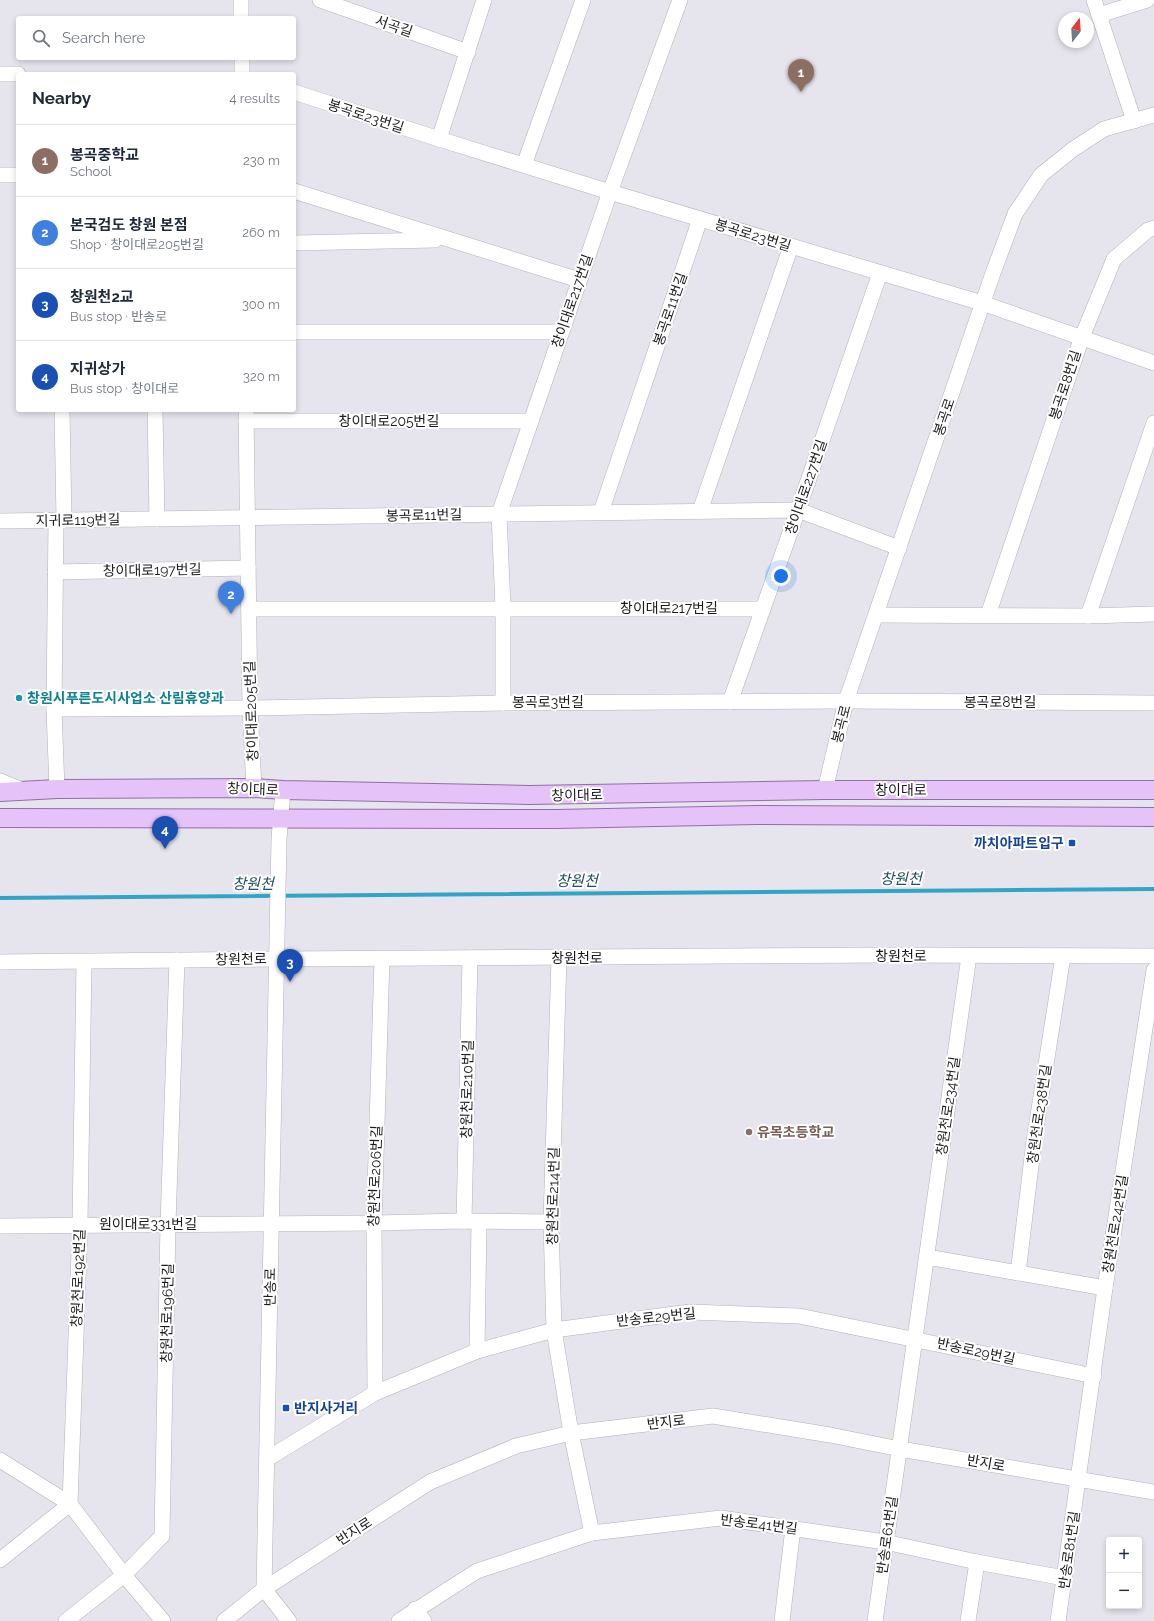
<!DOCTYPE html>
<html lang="en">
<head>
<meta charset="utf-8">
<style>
	:root { --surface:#fff; --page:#f6f6f7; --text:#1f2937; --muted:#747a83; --line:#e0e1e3; --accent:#9744b2 }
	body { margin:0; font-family:Raleway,"Noto Sans KR",sans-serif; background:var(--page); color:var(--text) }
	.controls { position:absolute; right:12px; bottom:12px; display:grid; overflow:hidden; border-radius:4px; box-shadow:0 2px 6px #0003 }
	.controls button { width:36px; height:36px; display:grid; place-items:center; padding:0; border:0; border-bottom:1px solid var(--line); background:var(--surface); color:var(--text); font:20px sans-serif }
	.compass { position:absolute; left:1058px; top:12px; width:36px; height:36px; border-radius:50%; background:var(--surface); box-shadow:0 2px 6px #0003; rotate:17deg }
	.you { position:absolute; left:781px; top:576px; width:14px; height:14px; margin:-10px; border:3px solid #fff; border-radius:50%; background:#1a73e8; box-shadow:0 0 0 6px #1a73e833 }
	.badge { display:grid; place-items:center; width:26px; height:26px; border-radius:50%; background:var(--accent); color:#fff; font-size:13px; font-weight:700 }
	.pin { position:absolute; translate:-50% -33px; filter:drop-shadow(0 1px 2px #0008) }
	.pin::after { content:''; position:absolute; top:21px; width:14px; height:12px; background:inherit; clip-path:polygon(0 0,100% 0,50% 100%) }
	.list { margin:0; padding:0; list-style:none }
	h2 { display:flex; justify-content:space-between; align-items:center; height:52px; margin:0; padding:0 16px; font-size:17px }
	h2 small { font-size:13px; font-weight:400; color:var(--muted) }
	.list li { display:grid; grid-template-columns:26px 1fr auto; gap:12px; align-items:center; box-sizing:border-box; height:72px; padding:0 16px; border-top:1px solid var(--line) }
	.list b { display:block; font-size:15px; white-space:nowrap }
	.list p { margin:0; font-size:13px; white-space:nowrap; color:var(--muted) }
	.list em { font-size:13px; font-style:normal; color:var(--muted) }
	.icon { flex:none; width:22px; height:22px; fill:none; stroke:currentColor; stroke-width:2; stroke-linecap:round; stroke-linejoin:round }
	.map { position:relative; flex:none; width:1154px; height:1621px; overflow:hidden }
	.search { position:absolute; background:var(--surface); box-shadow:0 2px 6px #0003; left:16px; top:16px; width:280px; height:44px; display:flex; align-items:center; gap:10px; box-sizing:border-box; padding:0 14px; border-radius:4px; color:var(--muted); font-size:15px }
	.panel { position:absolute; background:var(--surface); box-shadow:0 2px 6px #0003; left:16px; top:72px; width:280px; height:340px; border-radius:4px }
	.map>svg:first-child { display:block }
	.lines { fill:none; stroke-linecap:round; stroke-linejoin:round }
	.stream { stroke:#32a5c7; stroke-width:4 }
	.minor-casing { stroke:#b3b1b8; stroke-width:16 }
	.major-casing { stroke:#936da7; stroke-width:20 }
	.minor { stroke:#fff; stroke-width:15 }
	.major { stroke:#e5c2f7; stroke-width:18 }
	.culture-dot { fill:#0f9aa8; stroke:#fff; stroke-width:1.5 }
	.transit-dot { fill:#1a4fb4; stroke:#fff; stroke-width:1.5 }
	.education-dot { fill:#8d6e63; stroke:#fff; stroke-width:1.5 }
	.labels { text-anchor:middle; stroke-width:4; stroke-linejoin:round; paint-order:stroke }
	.street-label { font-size:14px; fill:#1b1a1d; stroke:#fff }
	.culture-label { font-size:14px; font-weight:bold; fill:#0d838f; stroke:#fff; text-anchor:start }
	.transit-label { font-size:14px; font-weight:bold; fill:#164399; stroke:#fff; text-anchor:end }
	.education-label { font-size:14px; font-weight:bold; fill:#785e54; stroke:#fff; text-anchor:start }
	.water-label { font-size:15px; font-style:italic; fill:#225160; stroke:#fff }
</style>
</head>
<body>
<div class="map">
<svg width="1154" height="1621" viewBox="0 0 1154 1621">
	<rect width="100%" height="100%" fill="#e6e4ec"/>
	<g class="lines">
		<polyline class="stream" points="0,898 1154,889"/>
		<g class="minor-casing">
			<g id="minor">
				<polyline points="241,0 241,18"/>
				<polyline points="320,0 468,52"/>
				<polyline points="1094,0 1134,121"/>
				<polyline points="1099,15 1147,0"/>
				<polyline points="242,58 242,74"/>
				<polyline points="0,74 18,74"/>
				<polyline points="294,92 439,139 610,192 982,303 1154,363"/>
				<polyline points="439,139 484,0"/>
				<polyline points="524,165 583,0"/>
				<polyline points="0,175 18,175"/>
				<polyline points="294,191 579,280"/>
				<polyline points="294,243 435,240"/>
				<polyline points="294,332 561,332"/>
				<polyline points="62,410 64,520"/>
				<polyline points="155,410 157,519"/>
				<polyline points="246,410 250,708 254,788"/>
				<polyline points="246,421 531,421"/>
				<polyline points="700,511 791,246"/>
				<polyline points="601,512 700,219"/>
				<polyline points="56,520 54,709 57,789"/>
				<polyline points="0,521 798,510 899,548"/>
				<polyline points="55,572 248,568"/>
				<polyline points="249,609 763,609"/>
				<polyline points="876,615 1088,616 1154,614"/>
				<polyline points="988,615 1082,337 1114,259 1148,230 1154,228"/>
				<polyline points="1088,616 1154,423"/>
				<polyline points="730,702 798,510 880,273"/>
				<polyline points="503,703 503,608 499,514 610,192 680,0"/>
				<polyline points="54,709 250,708 503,703 846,701 1154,703"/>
				<polyline points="0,781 22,790"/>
				<polyline points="283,790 279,839 264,1589 289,1621"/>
				<polyline points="825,790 846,701 993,273 1015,214 1041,175 1072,150 1104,129 1154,115"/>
				<polyline points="559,958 551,1222 554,1330 571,1433 592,1533"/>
				<polyline points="0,962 277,959 891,955 1154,956"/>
				<polyline points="464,1221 470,958"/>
				<polyline points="0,1226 374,1223 464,1221 551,1222"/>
				<polyline points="927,1257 1105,1288"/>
				<polyline points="1018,1273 1034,1141 1063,956"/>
				<polyline points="477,1351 479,1222"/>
				<polyline points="375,1393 374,1223 382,959"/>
				<polyline points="267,1459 375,1393 477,1351 554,1330 690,1312 799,1316 1094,1376"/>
				<polyline points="0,1460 70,1504 124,1575 163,1621"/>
				<polyline points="0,1560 70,1504 80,1224 84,962"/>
				<polyline points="415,1609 424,1621"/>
				<polyline points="66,1621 124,1575 162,1536 168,1224 177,960"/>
				<polyline points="224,1621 264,1589 430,1482 516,1446 571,1433 713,1416 830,1435 900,1449 1154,1492"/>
				<polyline points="399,1621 477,1571 592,1533 721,1518 885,1542 977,1562 1064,1578"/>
				<polyline points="782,1621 793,1528"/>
				<polyline points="875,1621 969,956"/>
				<polyline points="968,1621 977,1562"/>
				<polyline points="1058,1621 1105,1288 1154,970"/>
			</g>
		</g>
		<g class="major-casing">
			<g id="major">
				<polyline points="0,792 57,789 254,788 283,790 529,795 825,790 1154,790"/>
				<polyline points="0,818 556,819 757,815 1154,817"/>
			</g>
		</g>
		<use href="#minor" class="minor"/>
		<use href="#major" class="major"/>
	</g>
	<circle class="culture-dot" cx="19" cy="698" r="4"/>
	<g class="transit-dot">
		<rect x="1068" y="839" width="8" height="8" rx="2"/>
		<rect x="282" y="1404" width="8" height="8" rx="2"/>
	</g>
	<circle class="education-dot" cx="749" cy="1132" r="4"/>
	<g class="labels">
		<g class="street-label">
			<text transform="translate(394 26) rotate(19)" y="5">서곡길</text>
			<text transform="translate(366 116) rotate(18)" y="5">봉곡로23번길</text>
			<text transform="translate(753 235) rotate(17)" y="5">봉곡로23번길</text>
			<text transform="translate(572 301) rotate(-71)" y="5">창이대로217번길</text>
			<text transform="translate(670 309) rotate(-71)" y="5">봉곡로11번길</text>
			<text transform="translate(1065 385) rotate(-72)" y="5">봉곡로8번길</text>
			<text transform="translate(944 417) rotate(-71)" y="5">봉곡로</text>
			<text x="389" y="426">창이대로205번길</text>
			<text transform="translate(806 487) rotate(-71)" y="5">창이대로227번길</text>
			<text transform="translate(424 515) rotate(-1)" y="5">봉곡로11번길</text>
			<text transform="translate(78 520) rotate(-1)" y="5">지귀로119번길</text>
			<text transform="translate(152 570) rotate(-1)" y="5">창이대로197번길</text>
			<text x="669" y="613">창이대로217번길</text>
			<text x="548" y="707">봉곡로3번길</text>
			<text x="1000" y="707">봉곡로8번길</text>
			<text transform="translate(251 711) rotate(-92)" y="5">창이대로205번길</text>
			<text transform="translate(841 724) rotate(-76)" y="5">봉곡로</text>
			<text transform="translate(253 789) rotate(2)" y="5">창이대로</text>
			<text x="901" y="795">창이대로</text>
			<text transform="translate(577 795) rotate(-1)" y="5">창이대로</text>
			<text x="901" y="961">창원천로</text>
			<text x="577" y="963">창원천로</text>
			<text transform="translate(241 959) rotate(-1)" y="5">창원천로</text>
			<text transform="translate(467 1089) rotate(-89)" y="5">창원천로210번길</text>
			<text transform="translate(948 1106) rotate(-82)" y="5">창원천로234번길</text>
			<text transform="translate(1039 1114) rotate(-82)" y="5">창원천로238번길</text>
			<text transform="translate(375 1176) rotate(-88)" y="5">창원천로206번길</text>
			<text transform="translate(553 1196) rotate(-89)" y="5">창원천로214번길</text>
			<text x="148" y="1229">원이대로331번길</text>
			<text transform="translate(1115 1224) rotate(-81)" y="5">창원천로242번길</text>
			<text transform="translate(78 1278) rotate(-88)" y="5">창원천로192번길</text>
			<text transform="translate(270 1287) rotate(-89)" y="5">반송로</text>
			<text transform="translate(167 1313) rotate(-89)" y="5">창원천로196번길</text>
			<text transform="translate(656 1317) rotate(-6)" y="5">반송로29번길</text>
			<text transform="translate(976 1351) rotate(12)" y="5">반송로29번길</text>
			<text transform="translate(666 1422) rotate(-7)" y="5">반지로</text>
			<text transform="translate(986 1463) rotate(10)" y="5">반지로</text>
			<text transform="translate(759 1524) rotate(7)" y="5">반송로41번길</text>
			<text transform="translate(354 1531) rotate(-33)" y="5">반지로</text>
			<text transform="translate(887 1535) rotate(-82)" y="5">반송로61번길</text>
			<text transform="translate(1069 1550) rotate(-82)" y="5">반송로81번길</text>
		</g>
		<g class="culture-label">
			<text x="27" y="703">창원시푸른도시사업소 산림휴양과</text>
		</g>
		<g class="transit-label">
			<text x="1064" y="848">까치아파트입구</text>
			<text x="294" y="1413" text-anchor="start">반지사거리</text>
		</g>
		<g class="education-label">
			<text x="757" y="1137">유목초등학교</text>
		</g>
		<g class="water-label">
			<text x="901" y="884">창원천</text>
			<text x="577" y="886">창원천</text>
			<text x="253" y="889">창원천</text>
		</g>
	</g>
</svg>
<div class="controls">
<button>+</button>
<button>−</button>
</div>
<svg class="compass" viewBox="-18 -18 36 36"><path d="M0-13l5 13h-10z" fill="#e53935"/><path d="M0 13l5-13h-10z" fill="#747a83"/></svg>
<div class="you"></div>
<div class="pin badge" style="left:801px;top:92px;background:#8d6e63">1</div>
<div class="pin badge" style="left:231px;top:614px;background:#3f7fe0">2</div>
<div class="pin badge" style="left:290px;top:982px;background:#1a4fb4">3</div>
<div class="pin badge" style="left:165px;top:849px;background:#1a4fb4">4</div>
<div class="search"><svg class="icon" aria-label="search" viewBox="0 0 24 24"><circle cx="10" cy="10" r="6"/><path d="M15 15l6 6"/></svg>Search here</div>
<section class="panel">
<h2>Nearby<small>4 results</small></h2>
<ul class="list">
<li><span class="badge" style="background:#8d6e63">1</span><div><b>봉곡중학교</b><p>School</p></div><em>230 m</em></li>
<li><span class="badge" style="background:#3f7fe0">2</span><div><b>본국검도 창원 본점</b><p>Shop · 창이대로205번길</p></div><em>260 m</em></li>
<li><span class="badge" style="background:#1a4fb4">3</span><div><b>창원천2교</b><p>Bus stop · 반송로</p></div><em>300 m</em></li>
<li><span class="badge" style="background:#1a4fb4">4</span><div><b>지귀상가</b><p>Bus stop · 창이대로</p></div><em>320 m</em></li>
</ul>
</section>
</div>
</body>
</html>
